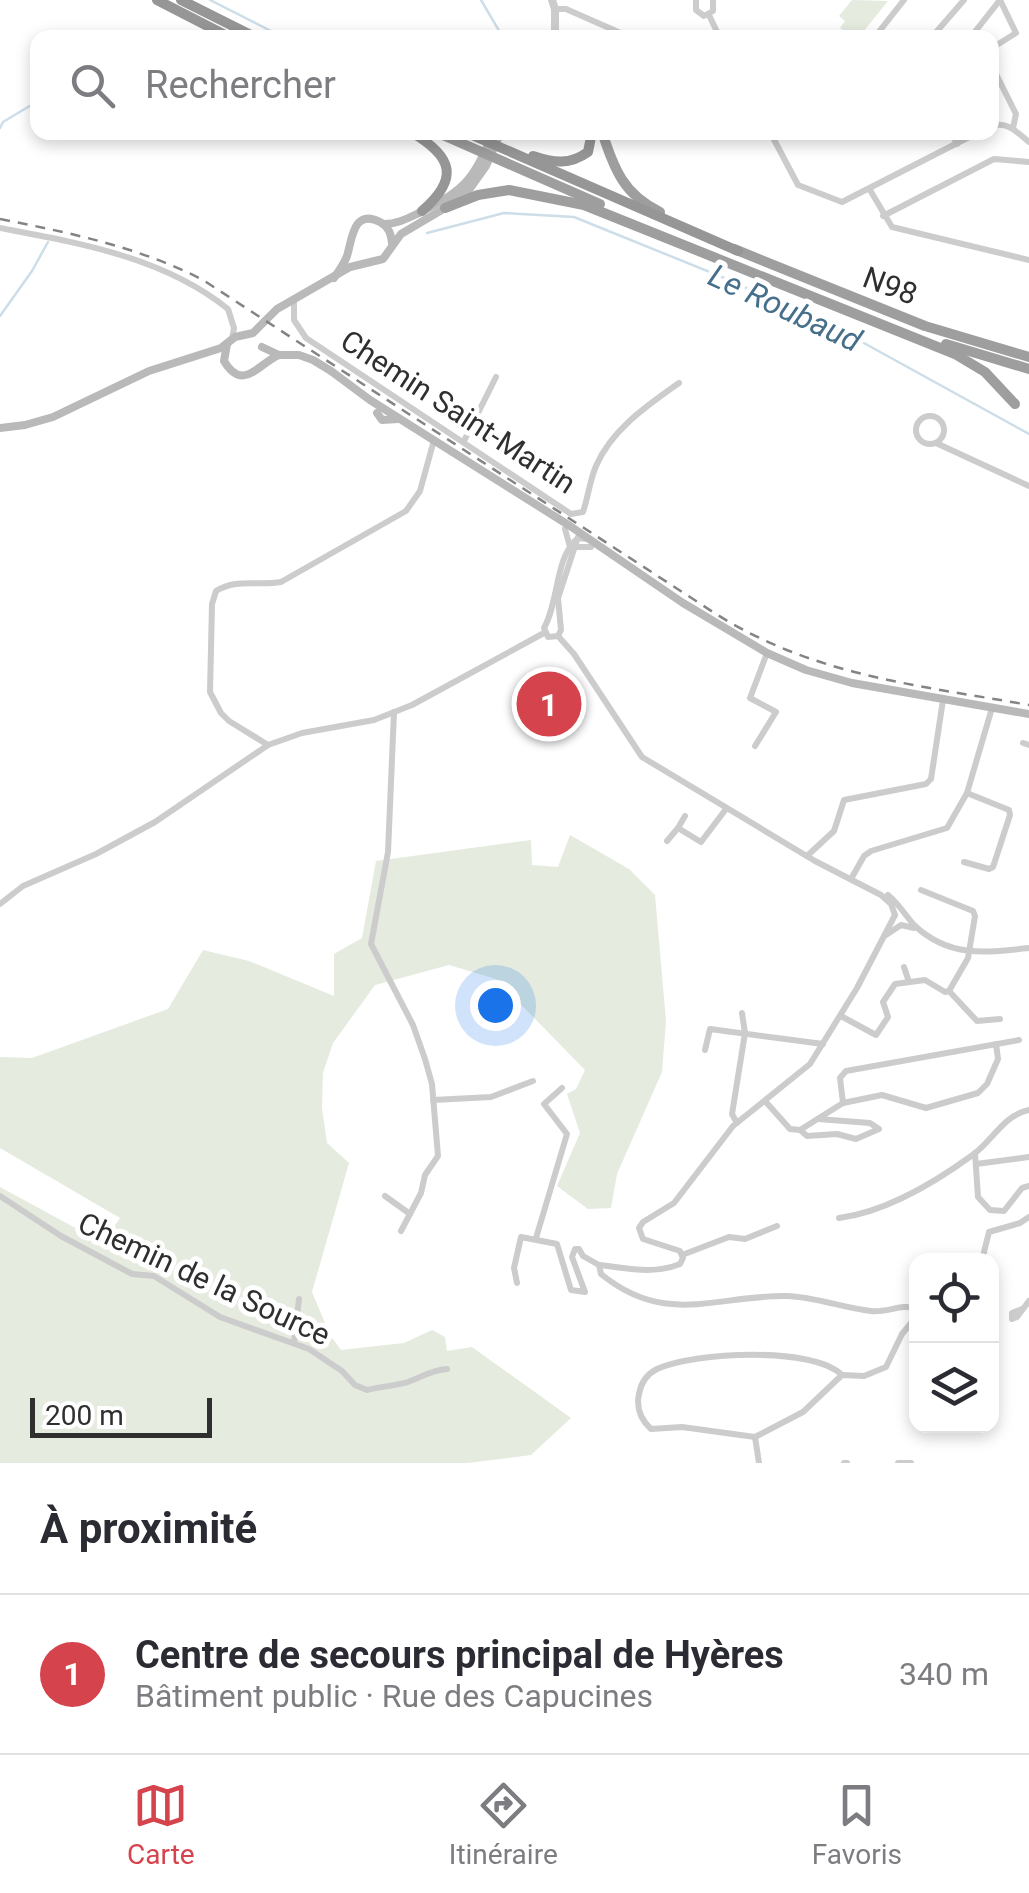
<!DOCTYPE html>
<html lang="fr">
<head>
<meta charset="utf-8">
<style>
	:root { --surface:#fff; --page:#f7f7f7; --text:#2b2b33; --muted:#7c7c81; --line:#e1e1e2; --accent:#d5434d }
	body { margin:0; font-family:Roboto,sans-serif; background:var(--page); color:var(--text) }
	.controls { position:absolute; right:30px; bottom:30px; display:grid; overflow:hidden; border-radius:20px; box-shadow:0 5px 15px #0003 }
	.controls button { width:90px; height:90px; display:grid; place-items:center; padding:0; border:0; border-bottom:2px solid var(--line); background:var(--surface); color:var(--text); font:50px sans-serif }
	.scale { position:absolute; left:30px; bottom:25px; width:182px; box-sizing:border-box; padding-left:10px; border:5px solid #2f2f2f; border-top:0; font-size:28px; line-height:35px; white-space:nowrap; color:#2f2f2f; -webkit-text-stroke:8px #fff; paint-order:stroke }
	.you { position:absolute; left:495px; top:1005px; width:35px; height:35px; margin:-25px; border:8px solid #fff; border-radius:50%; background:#1a73e8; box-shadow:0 0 0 15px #1a73e833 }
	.badge { display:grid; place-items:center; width:65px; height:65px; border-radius:50%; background:var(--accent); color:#fff; font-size:32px; font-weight:700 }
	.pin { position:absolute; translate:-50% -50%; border:5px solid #fff; box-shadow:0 2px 10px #0006 }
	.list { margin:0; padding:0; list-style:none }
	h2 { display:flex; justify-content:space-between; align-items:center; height:130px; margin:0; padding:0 40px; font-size:42px }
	h2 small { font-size:32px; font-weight:400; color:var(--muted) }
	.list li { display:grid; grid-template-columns:65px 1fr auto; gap:30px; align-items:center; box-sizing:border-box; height:160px; padding:0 40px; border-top:2px solid var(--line) }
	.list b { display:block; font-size:38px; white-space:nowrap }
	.list p { margin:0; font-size:32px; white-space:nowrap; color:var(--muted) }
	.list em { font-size:32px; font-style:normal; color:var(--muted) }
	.icon { flex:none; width:55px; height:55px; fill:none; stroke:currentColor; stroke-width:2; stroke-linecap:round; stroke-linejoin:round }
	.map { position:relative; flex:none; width:1029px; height:1463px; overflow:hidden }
	.search { position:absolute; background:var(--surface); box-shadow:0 5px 15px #0003; left:30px; right:30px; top:30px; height:110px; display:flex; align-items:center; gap:25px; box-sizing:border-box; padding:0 35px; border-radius:20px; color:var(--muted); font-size:38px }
	.sheet { height:290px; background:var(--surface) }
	nav { display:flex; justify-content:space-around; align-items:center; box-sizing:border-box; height:140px; border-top:2px solid var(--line); background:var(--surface); font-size:28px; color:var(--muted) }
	nav a { display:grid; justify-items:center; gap:5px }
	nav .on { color:var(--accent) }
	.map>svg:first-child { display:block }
	.green { fill:#e5ebdf }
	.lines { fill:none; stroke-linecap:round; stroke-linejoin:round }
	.stream { stroke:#cddee9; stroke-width:2.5 }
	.minor { stroke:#ccc; stroke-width:6 }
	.tertiary { stroke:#ccc; stroke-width:8 }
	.secondary { stroke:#b9b9b9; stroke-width:8 }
	.trunk { stroke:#9e9e9e; stroke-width:10 }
	.motorway { stroke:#969696; stroke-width:10 }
	.rail { stroke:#848484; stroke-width:2.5; stroke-dasharray:10 8; stroke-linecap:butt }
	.labels { text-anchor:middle; stroke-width:10; stroke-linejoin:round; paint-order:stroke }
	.street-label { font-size:30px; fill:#2f2f2f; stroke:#fff }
	.water-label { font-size:32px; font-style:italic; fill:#456f8a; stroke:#fff }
</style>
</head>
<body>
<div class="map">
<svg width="1029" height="1463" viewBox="0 0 1029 1463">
	<rect width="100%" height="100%" fill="#fff"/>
	<g class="green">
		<polygon points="852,0 888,1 859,37 853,37 840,28 845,21 839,16"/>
		<polygon points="570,835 629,869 655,895 666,1021 662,1072 617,1174 611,1208 588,1209 557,1186 580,1133 567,1094 576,1089 585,1070 496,979 449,965 375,985 333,1043 323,1073 322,1108 327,1143 349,1163 312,1292 330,1335 341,1350 404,1343 432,1330 445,1337 447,1351 472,1347 571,1418 531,1455 468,1463 0,1463 0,1187 103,1243 120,1218 0,1148 0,1057 32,1058 168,1009 203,950 249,961 334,996 334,954 362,938 376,861 531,840 532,865 558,867"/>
	</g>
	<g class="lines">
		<g class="stream">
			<polyline points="210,0 285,38"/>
			<polyline points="481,0 501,34 499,38"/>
			<polyline points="0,128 3,122 38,101"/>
			<polyline points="427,233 504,213 574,217 727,279 862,342 1029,434"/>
			<polyline points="765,297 770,288"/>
			<polyline points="0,316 32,271 48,242"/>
		</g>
		<g class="minor">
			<polyline points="696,0 696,10 704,16 713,11 713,0"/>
			<polyline points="555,9 566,9 632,38"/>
			<polyline points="709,15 720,38"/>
			<polyline points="874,38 904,0"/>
			<polyline points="931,38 964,0"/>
			<polyline points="970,38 1000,0"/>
			<polyline points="992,48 1016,33 1000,0"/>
			<polyline points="992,66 1016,114 1013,128"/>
			<path d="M992,126C1007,121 1017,132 1029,142"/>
			<polyline points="770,132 798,185 842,202 979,132"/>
			<polyline points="951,132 957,144"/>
			<polyline points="870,190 892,227 1029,260"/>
			<polyline points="883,216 994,159 1029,162"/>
			<path d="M0,228C79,243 163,257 228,309L234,328L232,339"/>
			<path d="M294,299V320L306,338L571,514L583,512C588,497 590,480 596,466C612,429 648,405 679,383"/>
			<circle cx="930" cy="430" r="14"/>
			<polyline points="464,441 496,377"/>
			<polyline points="936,443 1029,486"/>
			<polyline points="565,529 570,547"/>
			<polyline points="577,547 591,547"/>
			<polyline points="558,636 574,654 642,757 815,861 881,895 891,904 895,915"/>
			<path d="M558,636L548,637L544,628C559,602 555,556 578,538L587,539"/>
			<polyline points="558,636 561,630 558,598 578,537"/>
			<polyline points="394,712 388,852 371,944 413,1025 425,1059 432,1084 438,1156 425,1175 421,1193 401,1231"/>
			<polyline points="1023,743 1029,745"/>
			<path d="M268,745L229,721L221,713L210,692L212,604L216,591C236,578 258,586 281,582L406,511L420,491L434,440"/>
			<polyline points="755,746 776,712 750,698 767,653"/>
			<polyline points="685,816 678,828 701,842 726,809"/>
			<polyline points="667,841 678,828"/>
			<polyline points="807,856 834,831 844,800 926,784 931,779 943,700"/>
			<polyline points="964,862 989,869 993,867 1010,815 1009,810 967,793"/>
			<polyline points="851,879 864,856 871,851 947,828 967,793 992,708"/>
			<path d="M888,895C899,904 905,915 914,925C949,958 985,953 1029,948"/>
			<polyline points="0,904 23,886 96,854 155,822 268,745 302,733 374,720 412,705 544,633"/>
			<path d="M895,915L857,988L810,1064L733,1126L674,1203L643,1222L639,1228L643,1239L680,1251L683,1258L680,1264C653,1275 627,1268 599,1265L601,1274C666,1327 716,1295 787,1296C816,1297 843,1308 871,1311C887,1313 903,1303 916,1309"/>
			<polyline points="886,935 901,925 914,928"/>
			<polyline points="904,967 909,982"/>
			<polyline points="949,991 977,1021 1000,1019"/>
			<polyline points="841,1016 876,1035 888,1017 883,1002 895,984 925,980 945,992 949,991 968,958 975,916 973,911 921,890"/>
			<polyline points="705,1050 710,1029 823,1044"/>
			<polyline points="433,1100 491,1097 533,1081"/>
			<polyline points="765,1101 790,1129 800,1130 843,1103 882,1095 926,1108 978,1093 987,1084 998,1059 996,1044"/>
			<polyline points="843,1103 840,1078 846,1071 1019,1040"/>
			<polyline points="737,1123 732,1114 745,1033 742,1013"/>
			<polyline points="800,1130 807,1136 837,1134 856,1139 879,1129 870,1123 818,1119"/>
			<polyline points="975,1153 978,1197 990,1210 1004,1211 1022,1188 1029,1186"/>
			<polyline points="976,1164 1029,1157"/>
			<path d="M0,1196L61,1236L132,1274L154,1276L220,1317L309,1349L342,1371L355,1385L367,1390C379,1387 399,1385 408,1382C422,1377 431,1370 447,1369"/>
			<polyline points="385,1196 410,1214"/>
			<path d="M839,1218C886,1212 937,1181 974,1154C993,1140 1004,1115 1029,1110"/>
			<polyline points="536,1238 567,1134 544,1104 562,1088"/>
			<polyline points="682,1255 729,1237 745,1239 777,1226"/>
			<polyline points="982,1260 989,1232 1020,1223 1029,1217"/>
			<polyline points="517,1283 514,1268 521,1237 557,1244 571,1290 585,1292 572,1257 575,1249 579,1249 583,1256 599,1265"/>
			<polyline points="1022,1309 1012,1313 1012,1319 1017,1317 1029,1301"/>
			<polyline points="294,1342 299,1299"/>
			<path d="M755,1437L682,1427L651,1429C640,1419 636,1408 639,1394C641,1383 647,1374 657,1369C693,1352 813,1346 842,1375"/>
			<polyline points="759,1463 755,1437 803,1412 842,1375 864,1376 886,1367 902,1334 916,1317"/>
			<polyline points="844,1463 847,1463"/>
			<polyline points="898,1463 911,1463"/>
		</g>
		<polyline class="tertiary" points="552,0 555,9 555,38"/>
		<g class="secondary">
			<path d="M384,224C398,224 408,218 421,212C468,188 472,180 494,132"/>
			<path d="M334,278C339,271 344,264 347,256C352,240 353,208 380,222C389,227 391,234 392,243"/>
			<path d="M227,344L224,361C243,393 259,363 279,355"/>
			<polyline points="262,347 279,355 299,355 313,360 331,371 370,400 570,526 683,603 767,653 806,670 852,683 1029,714"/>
			<polyline points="377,413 382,420 398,419"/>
			<polyline points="0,428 25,425 53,417 149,371 221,348 235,337 253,333 277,309 350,267 383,259 401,234 445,208 469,190 486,166 501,132"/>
		</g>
		<g class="trunk">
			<polyline points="436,132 600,204"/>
			<path d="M602,132C615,170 623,194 660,212"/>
			<polyline points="445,208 478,195 509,190 584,205 955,354 985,372 1015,404"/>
			<polyline points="734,249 925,326 1029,357"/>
			<polyline points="946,344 1029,369"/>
		</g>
		<g class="motorway">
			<polyline points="157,0 231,38"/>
			<polyline points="181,0 257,38"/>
			<path d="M411,132C454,157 459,179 422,211"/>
			<polyline points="465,132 738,251"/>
			<path d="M533,156C554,163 570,165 588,152L592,132"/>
		</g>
		<path class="rail" d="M0,219C71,233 139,247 203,280L716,614C815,676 917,685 1029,705"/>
	</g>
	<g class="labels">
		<g class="street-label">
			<text transform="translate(890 286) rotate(21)" y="10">N98</text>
			<text transform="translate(458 412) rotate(33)" y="10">Chemin Saint-Martin</text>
			<text transform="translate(204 1279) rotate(25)" y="10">Chemin de la Source</text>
		</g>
		<g class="water-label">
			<text transform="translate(785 308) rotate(25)" y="11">Le Roubaud</text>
		</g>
	</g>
</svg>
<div class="controls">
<button><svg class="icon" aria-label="locate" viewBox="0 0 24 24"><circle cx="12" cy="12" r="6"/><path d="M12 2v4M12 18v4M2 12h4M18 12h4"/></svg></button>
<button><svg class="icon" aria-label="layers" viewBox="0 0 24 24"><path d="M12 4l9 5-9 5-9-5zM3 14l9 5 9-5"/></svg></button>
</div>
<div class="scale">200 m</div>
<div class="you"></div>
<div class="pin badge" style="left:549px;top:704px">1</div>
<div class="search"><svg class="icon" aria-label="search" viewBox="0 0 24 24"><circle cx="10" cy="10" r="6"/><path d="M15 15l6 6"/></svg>Rechercher</div>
</div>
<section class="sheet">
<h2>À proximité<small></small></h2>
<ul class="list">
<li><span class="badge">1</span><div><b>Centre de secours principal de Hyères</b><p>Bâtiment public · Rue des Capucines</p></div><em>340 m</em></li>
</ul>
</section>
<nav>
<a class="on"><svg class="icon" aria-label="map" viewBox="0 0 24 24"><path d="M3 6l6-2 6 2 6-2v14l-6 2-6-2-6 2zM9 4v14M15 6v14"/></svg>Carte</a>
<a><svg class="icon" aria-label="directions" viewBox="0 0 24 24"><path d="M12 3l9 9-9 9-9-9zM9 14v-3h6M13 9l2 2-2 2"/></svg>Itinéraire</a>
<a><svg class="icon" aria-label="saved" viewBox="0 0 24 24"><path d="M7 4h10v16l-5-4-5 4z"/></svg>Favoris</a>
</nav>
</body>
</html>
